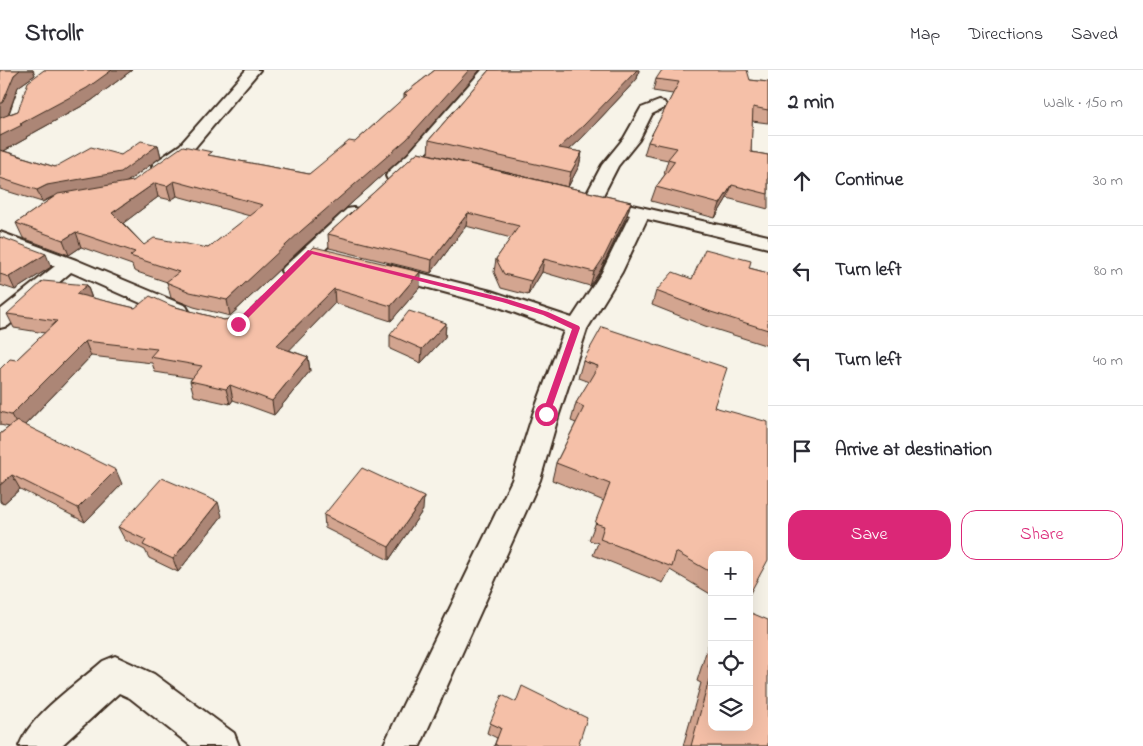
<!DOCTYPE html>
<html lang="en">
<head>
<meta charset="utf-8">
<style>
	:root { --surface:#fff; --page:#f2f2f3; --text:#2b2b33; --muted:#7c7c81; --line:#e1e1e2; --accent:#db2777 }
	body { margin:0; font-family:"Indie Flower",sans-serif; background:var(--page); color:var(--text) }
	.controls { position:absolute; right:15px; bottom:15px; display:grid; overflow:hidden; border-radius:10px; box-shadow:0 5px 20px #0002 }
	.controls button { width:45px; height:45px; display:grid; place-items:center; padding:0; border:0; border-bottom:1px solid var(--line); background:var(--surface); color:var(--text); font:25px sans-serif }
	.stop { position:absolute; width:15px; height:15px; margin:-11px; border:4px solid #db2777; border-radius:50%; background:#fff }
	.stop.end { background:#db2777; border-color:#fff; box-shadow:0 1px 5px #0008 }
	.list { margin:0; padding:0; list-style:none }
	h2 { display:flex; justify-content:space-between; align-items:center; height:65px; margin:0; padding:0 20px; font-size:21px }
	h2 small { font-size:16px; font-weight:400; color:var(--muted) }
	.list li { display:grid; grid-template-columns:32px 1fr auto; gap:15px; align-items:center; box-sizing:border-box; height:90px; padding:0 20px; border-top:1px solid var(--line) }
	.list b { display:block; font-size:19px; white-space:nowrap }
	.list em { font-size:16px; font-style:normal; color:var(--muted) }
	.actions { display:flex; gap:10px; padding:15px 20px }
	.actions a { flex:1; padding:11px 0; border:1px solid var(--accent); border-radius:15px; text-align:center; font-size:18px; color:var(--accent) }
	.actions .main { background:var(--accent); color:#fff }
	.icon { flex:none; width:28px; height:28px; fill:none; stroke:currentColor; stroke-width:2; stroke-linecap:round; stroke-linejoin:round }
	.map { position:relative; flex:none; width:768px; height:676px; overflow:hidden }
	header { display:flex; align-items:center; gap:30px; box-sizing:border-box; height:70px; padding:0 25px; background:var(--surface); border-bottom:1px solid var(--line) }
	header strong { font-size:24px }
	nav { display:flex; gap:28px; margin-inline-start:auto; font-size:18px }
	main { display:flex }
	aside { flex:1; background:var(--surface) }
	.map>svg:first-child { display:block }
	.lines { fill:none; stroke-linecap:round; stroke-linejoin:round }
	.street-casing { stroke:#3b2a1e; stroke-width:4 }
	.street { fill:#f7f3e8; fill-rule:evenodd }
	.wall { fill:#d3a590; stroke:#3b2a1e; fill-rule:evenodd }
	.shaded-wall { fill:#ac8676; stroke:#3b2a1e }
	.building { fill:#f5c0a8; stroke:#3b2a1e; fill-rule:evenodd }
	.route { fill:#db2777 }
</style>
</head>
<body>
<header>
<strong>Strollr</strong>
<nav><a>Map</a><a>Directions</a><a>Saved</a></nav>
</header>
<main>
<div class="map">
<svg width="768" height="676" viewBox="0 0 768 676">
	<rect width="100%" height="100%" fill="#f7f3e8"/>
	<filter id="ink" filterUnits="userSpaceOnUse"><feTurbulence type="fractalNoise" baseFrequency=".02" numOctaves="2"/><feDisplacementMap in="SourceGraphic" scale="10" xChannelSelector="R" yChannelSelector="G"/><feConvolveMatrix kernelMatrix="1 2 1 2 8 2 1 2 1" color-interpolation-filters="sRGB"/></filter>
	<g filter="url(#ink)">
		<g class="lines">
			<g class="street-casing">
				<g id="street">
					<polygon points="246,0 260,0 192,81 166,101 154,101 152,97 154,93 180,75"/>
					<polygon points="482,0 496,0 420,90 400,110 388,110 386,106 388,102 408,84"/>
					<polygon points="659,31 664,32 666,35 664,38 652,44 639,70 618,96 599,133 593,134 587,133 584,129 602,95 624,68 641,38"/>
					<polygon points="623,133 768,166 768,178 647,149 622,202 587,259 559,344 540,410 420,676 383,676 512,410 533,344 564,261 499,237 381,205 378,201 381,197 388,195 491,221 572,248 602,202 630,145 617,142 614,138 617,134"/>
					<polygon points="353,138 359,139 362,143 359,147 298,205 291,207 284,205 281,201 284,197 347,139"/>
					<polygon points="0,162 76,190 186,236 189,241 186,246 178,248 170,246 71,202 8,256 0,258 0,240 55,196 0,175"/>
					<path d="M115,586L154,604L234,663L239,676H191L130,628L119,623L61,676H19C32,643 76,615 103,591Z"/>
				</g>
			</g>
			<use href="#street" class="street"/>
		</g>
		<g class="wall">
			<path d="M0,0H33L35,5L18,17L9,44L18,41L44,0H132L91,31L26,67L27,68L4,81L55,97L121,85L158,75L161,87L127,112L133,111L213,86L309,104L355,72L404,28V24L435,0H480L407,83L303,177L230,246L194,237L171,228L167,212L134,201L132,195L81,177L69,185L23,168L16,153L54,127L42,132L0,119ZM177,126L250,146L208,178L144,175L123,153L158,127L171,130Z"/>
			<polygon points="489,0 639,0 637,9 581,69 569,80 582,82 579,96 568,117 428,84 429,70"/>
			<polygon points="656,9 750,10 768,12 768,53 752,51 751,82 768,85 768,139 727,128 715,148 651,131 656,117 666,103 664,103 668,90 644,85 648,72 673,24 653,21"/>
			<polygon points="418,82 631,132 627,145 600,201 590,216 542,202 528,225 501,218 494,202 496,189 511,168 466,156 431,203 329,178 328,164"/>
			<polygon points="0,168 51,197 15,220 0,215"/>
			<polygon points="314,177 420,217 391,251 335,233 289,280 308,287 310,301 274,345 233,330 230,334 194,326 190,311 192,308 155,302 152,293 91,286 25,355 122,414 85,452 20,419 3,434 0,432 0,364 9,357 0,355 0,299 16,290 45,263 14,258 7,244 87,215 92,228 135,238 172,236 224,250 244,246"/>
			<polygon points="749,198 768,203 768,276 705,256 652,235 656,221 692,209"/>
			<polygon points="446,253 445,267 421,293 390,279 390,265"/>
			<polygon points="583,291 714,337 712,525 670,500 663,513 593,485 598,473 589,470 604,431 552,410 556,393 576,353 571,351 576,333 589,312 578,308"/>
			<polygon points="423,440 389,490 325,458 324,445"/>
			<polygon points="222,446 178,502 149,488 145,480 125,470 118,457"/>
			<polygon points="712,563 712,657 768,676 683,676 701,613 697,611"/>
			<polygon points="490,653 578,676 494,676 497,668 487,663"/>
		</g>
		<g class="shaded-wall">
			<polygon points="20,0 33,0 35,5 18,17 8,45 0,50 0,34 14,5"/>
			<polygon points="112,0 132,0 91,31 26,67 27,68 0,83 0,66"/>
			<polygon points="469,0 480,0 407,83 303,177 230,246 227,230"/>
			<polygon points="637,0 639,0 637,9 581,69 556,92 559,78"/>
			<polygon points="158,75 161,87 124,114 52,127 42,132 37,120 47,115"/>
			<polygon points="582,82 579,96 568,117 571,102"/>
			<polygon points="174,111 177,126 171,130 167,116"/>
			<polygon points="155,113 158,127 117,158 112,143"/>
			<polygon points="732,115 727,128 715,148 720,134"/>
			<polygon points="631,132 627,145 600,201 590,216 594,202"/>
			<polygon points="468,143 466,156 431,203 432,190"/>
			<polygon points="76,162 81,177 69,185 63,170"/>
			<polygon points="46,184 51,197 15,220 9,207"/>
			<polygon points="544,189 542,202 528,225 531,211"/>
			<polygon points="420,202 420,217 391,251 391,236"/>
			<polygon points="87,215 92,229 76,224"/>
			<polygon points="334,219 335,233 279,291 276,276"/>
			<polygon points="446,253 445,267 421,293 422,279"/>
			<polygon points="85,271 91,286 20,360 11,345"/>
			<polygon points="308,287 310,301 274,345 272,331"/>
			<polygon points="230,315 233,330 230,334 226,319"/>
			<polygon points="116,400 122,414 85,452 78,438"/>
			<polygon points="12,405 20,419 3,434 0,430 0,415"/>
			<polygon points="424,427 423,440 389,490 389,477"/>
			<polygon points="218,432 222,446 178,502 173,489"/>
		</g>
		<g class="building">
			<polygon points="0,0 20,0 14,5 3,32 0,34"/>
			<polygon points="44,0 112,0 87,18 20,54 22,55 0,66 0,48 18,41 28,12"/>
			<path d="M435,0H469L407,69L301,161L227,230L190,222L166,212L179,202L130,186L135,182L76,162L63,170L16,153L58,124L133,111L183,76L212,82L208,85L309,104L349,71L355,72L407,25L404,24ZM174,111L263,135L208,178L154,168L144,175L112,143L155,113L167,116Z"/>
			<polygon points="489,0 637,0 584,55 559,78 582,82 571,102 429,70"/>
			<polygon points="662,0 747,0 750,10 768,12 768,40 753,37 751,82 768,85 768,124 732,115 720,134 656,117 675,91 668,89 677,78 648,72 679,12 656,9"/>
			<polygon points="141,71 158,75 121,102 47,115 37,120 0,108 0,80 55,97 91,77 121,85"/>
			<polygon points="418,82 631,132 604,187 594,202 544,189 531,211 504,204 496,189 519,156 468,143 432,190 328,164"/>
			<polygon points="1,167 46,184 9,207 0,204 0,168"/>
			<polygon points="314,177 420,202 391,236 334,219 276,276 308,287 272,331 230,315 226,319 190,311 202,296 150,287 157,279 85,271 11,345 0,342 0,299 10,289 16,290 57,251 7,244 43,211 87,215 76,224 135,238 150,226 172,236 224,250 244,246"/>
			<polygon points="705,179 751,191 749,198 768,203 768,260 711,242 656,221 673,202 692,209"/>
			<polygon points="409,241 446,253 422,279 390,265"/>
			<polygon points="602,257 727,298 714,337 768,352 768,490 749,525 749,485 712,485 712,503 676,482 672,497 600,469 604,456 595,453 610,414 556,393 584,337 576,333 598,296 583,291"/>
			<polygon points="17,351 116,400 78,438 12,405 0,415 0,364"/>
			<polygon points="362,398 424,427 389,477 324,445"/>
			<polygon points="162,408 218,432 173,489 143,475 146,470 118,457"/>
			<polygon points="749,542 768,550 768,676 691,676 712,599 708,597 712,584 712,657 749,657"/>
			<polygon points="522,616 587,648 578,676 498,676 495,674 501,658 490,653 502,625 516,632"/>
		</g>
	</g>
	<polygon class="route" points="308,180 507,229 548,242 579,256 580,258 549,346 546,347 542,344 572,259 543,245 502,232 312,184 241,255 235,255 235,252"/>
</svg>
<div class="controls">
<button>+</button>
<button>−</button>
<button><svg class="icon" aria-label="locate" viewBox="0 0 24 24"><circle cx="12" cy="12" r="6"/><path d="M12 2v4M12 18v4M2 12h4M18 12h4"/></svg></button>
<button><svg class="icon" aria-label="layers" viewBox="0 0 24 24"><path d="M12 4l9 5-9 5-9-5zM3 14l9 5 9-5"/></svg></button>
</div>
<div class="stop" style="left:546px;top:344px"></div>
<div class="stop end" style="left:238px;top:254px"></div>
</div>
<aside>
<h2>2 min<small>Walk · 150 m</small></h2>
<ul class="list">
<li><svg class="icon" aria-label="ahead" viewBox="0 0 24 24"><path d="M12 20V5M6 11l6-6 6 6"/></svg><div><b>Continue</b></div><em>30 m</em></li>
<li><svg class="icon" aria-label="left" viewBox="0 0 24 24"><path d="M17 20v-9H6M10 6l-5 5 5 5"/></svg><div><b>Turn left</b></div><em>80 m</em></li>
<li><svg class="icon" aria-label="left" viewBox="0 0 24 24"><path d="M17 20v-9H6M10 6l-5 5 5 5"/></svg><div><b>Turn left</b></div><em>40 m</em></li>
<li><svg class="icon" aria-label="arrive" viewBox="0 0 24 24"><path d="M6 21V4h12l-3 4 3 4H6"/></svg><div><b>Arrive at destination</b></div></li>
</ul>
<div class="actions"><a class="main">Save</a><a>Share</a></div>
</aside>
</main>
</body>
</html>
